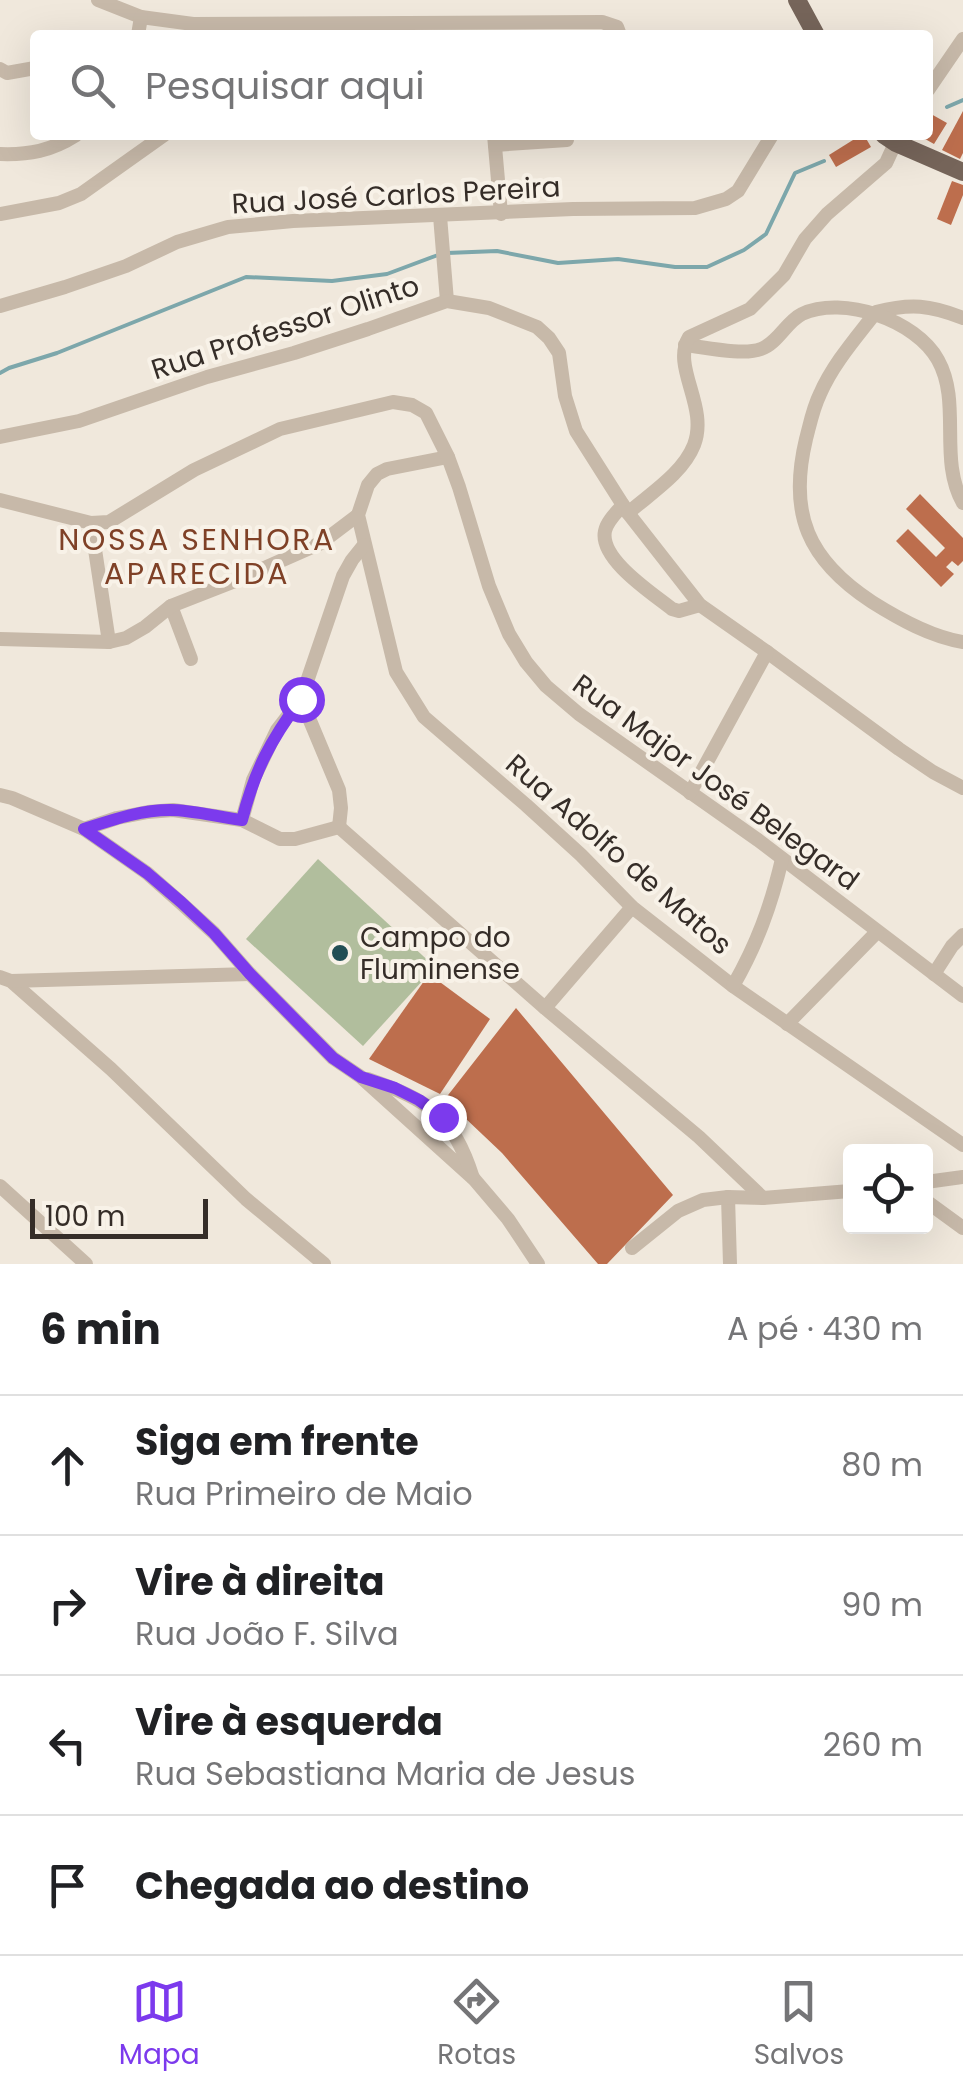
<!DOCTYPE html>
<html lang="pt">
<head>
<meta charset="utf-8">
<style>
	:root { --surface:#fff; --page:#f2f2f2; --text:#202124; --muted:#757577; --line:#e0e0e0; --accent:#7c3aed }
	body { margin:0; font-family:Poppins,sans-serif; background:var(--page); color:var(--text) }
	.controls { position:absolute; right:30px; bottom:30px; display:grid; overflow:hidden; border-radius:10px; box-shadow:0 10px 40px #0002 }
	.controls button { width:90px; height:90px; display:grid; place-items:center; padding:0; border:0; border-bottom:2px solid var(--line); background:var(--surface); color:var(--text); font:50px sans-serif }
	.scale { position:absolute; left:30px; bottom:25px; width:178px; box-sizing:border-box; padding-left:10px; border:5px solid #352d28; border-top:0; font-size:28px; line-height:35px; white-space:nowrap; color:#352d28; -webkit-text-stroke:8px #f8f2e8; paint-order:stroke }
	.stop { position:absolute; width:30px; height:30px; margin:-22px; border:8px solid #7c3aed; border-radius:50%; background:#fff }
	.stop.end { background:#7c3aed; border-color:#fff; box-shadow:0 2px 10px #0008 }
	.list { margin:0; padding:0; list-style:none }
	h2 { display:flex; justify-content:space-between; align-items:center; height:130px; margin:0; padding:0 40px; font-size:42px }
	h2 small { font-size:32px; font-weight:400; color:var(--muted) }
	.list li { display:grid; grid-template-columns:65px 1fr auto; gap:30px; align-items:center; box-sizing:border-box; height:140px; padding:0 40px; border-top:2px solid var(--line) }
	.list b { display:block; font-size:38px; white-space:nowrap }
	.list p { margin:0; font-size:32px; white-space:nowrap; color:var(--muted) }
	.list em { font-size:32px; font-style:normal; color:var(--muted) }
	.icon { flex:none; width:55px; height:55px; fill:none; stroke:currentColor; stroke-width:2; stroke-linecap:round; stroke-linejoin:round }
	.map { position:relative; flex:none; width:963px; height:1264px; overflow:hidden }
	.search { position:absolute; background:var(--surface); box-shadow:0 10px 40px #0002; left:30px; right:30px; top:30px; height:110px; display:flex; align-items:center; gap:25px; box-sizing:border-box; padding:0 35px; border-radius:10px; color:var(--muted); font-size:38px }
	.sheet { height:690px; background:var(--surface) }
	nav { display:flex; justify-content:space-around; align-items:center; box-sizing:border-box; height:140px; border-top:2px solid var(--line); background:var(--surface); font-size:28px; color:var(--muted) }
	nav a { display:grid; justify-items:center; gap:5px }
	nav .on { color:var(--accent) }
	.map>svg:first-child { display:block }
	.green { fill:#b1be9d }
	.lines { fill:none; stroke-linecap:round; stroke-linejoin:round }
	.stream { stroke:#7da7ab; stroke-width:4 }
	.building { fill:#bd6e4d }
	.minor { stroke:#c7b9a9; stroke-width:14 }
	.major { stroke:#76655a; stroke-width:18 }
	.route { stroke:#7c3aed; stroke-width:12 }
	.poi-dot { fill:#214e54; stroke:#f8f2e8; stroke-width:4 }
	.labels { text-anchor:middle; stroke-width:8; stroke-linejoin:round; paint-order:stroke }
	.street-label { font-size:28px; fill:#352d28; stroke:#f8f2e8 }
	.poi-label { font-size:28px; fill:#352d28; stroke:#f8f2e8; text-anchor:start }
	.neighbourhood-label { font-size:30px; letter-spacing:2.5px; fill:#7f4127; stroke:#f8f2e8 }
</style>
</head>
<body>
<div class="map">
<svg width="963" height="1264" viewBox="0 0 963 1264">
	<rect width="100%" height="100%" fill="#f0e8dc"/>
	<polygon class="green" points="318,859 435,967 363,1046 246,939"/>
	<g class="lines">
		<g class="stream">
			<polyline points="947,107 963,100"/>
			<polyline points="447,253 497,251 558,263 618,259 675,267 707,267 744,250 766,234 795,173 824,161"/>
			<polyline points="0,373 9,368 57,353 246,277 332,281 387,274 438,255"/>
		</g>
	</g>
	<g class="building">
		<polygon points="963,111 963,153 960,159 942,150"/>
		<polygon points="931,114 947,123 934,144 918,135 928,135 928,119"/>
		<polygon points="861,135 864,135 871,147 836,167 829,155"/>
		<polygon points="952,181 963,185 963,195 951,225 937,219"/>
		<polygon points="920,494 963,538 963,561 958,566 952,561 946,567 954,574 941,587 896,541 908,529 936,557 945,548 906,509"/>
		<polygon points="429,974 490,1019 440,1094 369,1059"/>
		<polygon points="516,1008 673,1195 607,1264 598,1264 502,1153 445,1099"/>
	</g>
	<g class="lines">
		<g class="minor">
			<polyline points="98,0 141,17 193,24 602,22 617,27 620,35"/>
			<polyline points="138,35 141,17"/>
			<polyline points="0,69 7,73 35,68"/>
			<polyline points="928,90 963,39"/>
			<polyline points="494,135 501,214"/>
			<polyline points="495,145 567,140"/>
			<path d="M0,154C29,155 51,151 76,135"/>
			<polyline points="0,214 59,203 81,194 164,135"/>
			<polyline points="440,216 447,301"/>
			<polyline points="0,306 65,287 126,266 177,242 228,227 293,221 573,209 695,208 726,199 738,191 772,135"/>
			<path d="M963,318C930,305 911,303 876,312C856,338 833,364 820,394C813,408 810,424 806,439C788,514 808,560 872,602C899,619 931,637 963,642"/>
			<path d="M685,345C704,347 743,356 761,349C778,343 786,322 802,314C843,295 916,320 938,360C962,403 938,459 963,503"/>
			<polyline points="0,437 79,421 207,377 294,353 368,329 447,301 489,308 537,327 549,338 559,353 565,396 576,431 628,513 700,605 767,652 899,749 933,772 963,788"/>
			<polyline points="448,457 387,469 377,474 368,485 358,515 396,672 424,717 526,805 581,855 632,907 733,986 963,1145"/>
			<polyline points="0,500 91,523 109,522 194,470 280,429 393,402 412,405 426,413 448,457 459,487 489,586 509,634 526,662 546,686 579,714 758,840 963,996"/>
			<path d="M623,505C617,512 607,521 605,531C599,559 652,593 672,609L679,611L700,605"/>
			<path d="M628,513C651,493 683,473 694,445C709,406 671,367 689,337L750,309L784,275L805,239L827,214L886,163L898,137"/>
			<polyline points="91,523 109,642"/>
			<polyline points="171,606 191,659"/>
			<polyline points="0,639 109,642 126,638 145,627 171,606 235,581 321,543 358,515"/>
			<polyline points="301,699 339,790 341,808 339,827"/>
			<polyline points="690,793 767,652"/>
			<polyline points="0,795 12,798 84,829 147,873 181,903 214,933 250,974 333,1058 361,1077 474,1179 508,1219 538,1264"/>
			<polyline points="242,820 253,780 277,730 301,699 343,576 352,560 364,545"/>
			<polyline points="339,827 545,1008 699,1137 763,1198"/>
			<polyline points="84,829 117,818 148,812 173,810 242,820 280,839 295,839 339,827"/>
			<polyline points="934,974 952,946 963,935"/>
			<polyline points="0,977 11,981 111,1069 246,1199 324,1264"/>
			<polyline points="11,981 250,974"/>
			<path d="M733,986C757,944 771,906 782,859"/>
			<polyline points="545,1008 632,907"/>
			<polyline points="787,1024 877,932"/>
			<path d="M368,1079C428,1100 453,1115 473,1178"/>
			<polyline points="926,1182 963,1177"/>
			<polyline points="0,1186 86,1264"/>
			<polyline points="728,1197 730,1264"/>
			<polyline points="926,1201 963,1228"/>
			<polyline points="632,1248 678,1211 703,1200 728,1197 763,1198 850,1191"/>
		</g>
		<g class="major">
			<polyline points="797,0 816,35"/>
			<polyline points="884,135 896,143 963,172"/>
		</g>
	</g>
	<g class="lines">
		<path class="route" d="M301,699C270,741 255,770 242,820C218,817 193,810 170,810C140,810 112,820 84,829L147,873L181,902L214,933L250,974L333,1058L361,1077L395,1088L419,1100L443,1117"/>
	</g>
	<circle class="poi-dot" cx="340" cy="953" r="10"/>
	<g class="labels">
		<g class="street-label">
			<text transform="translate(396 195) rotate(-3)" y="10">Rua José Carlos Pereira</text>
			<text transform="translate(285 327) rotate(-18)" y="10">Rua Professor Olinto</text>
			<text transform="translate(716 782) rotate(36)" y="10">Rua Major José Belegard</text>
			<text transform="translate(619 854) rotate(41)" y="10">Rua Adolfo de Matos</text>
		</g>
		<g class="poi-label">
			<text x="360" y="947">Campo do<tspan x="360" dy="32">Fluminense</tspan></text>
		</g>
		<g class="neighbourhood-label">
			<text x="197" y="550">NOSSA SENHORA<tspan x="197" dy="34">APARECIDA</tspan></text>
		</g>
	</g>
</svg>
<div class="controls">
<button><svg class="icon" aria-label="locate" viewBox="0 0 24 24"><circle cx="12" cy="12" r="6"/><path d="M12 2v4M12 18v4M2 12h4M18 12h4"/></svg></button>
</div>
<div class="scale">100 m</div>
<div class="stop" style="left:301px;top:699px"></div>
<div class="stop end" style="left:443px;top:1117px"></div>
<div class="search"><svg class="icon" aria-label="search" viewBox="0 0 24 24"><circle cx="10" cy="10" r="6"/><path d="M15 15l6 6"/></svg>Pesquisar aqui</div>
</div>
<section class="sheet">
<h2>6 min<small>A pé · 430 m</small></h2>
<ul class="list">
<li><svg class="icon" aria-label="ahead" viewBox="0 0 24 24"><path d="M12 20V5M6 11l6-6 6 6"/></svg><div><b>Siga em frente</b><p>Rua Primeiro de Maio</p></div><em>80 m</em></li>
<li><svg class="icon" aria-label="right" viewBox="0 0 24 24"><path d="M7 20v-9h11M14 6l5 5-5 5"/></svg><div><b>Vire à direita</b><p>Rua João F. Silva</p></div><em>90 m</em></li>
<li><svg class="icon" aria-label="left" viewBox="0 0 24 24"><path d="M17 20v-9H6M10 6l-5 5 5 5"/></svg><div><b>Vire à esquerda</b><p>Rua Sebastiana Maria de Jesus</p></div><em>260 m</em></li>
<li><svg class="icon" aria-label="arrive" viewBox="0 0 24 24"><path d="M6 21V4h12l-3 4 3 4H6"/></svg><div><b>Chegada ao destino</b></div></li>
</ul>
</section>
<nav>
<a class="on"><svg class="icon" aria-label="map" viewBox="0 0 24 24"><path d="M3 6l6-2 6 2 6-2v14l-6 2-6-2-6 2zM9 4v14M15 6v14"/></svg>Mapa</a>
<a><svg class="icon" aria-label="directions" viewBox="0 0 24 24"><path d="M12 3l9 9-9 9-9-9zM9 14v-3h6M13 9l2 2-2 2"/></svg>Rotas</a>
<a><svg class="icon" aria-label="saved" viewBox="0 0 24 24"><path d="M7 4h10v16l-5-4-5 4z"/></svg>Salvos</a>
</nav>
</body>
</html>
